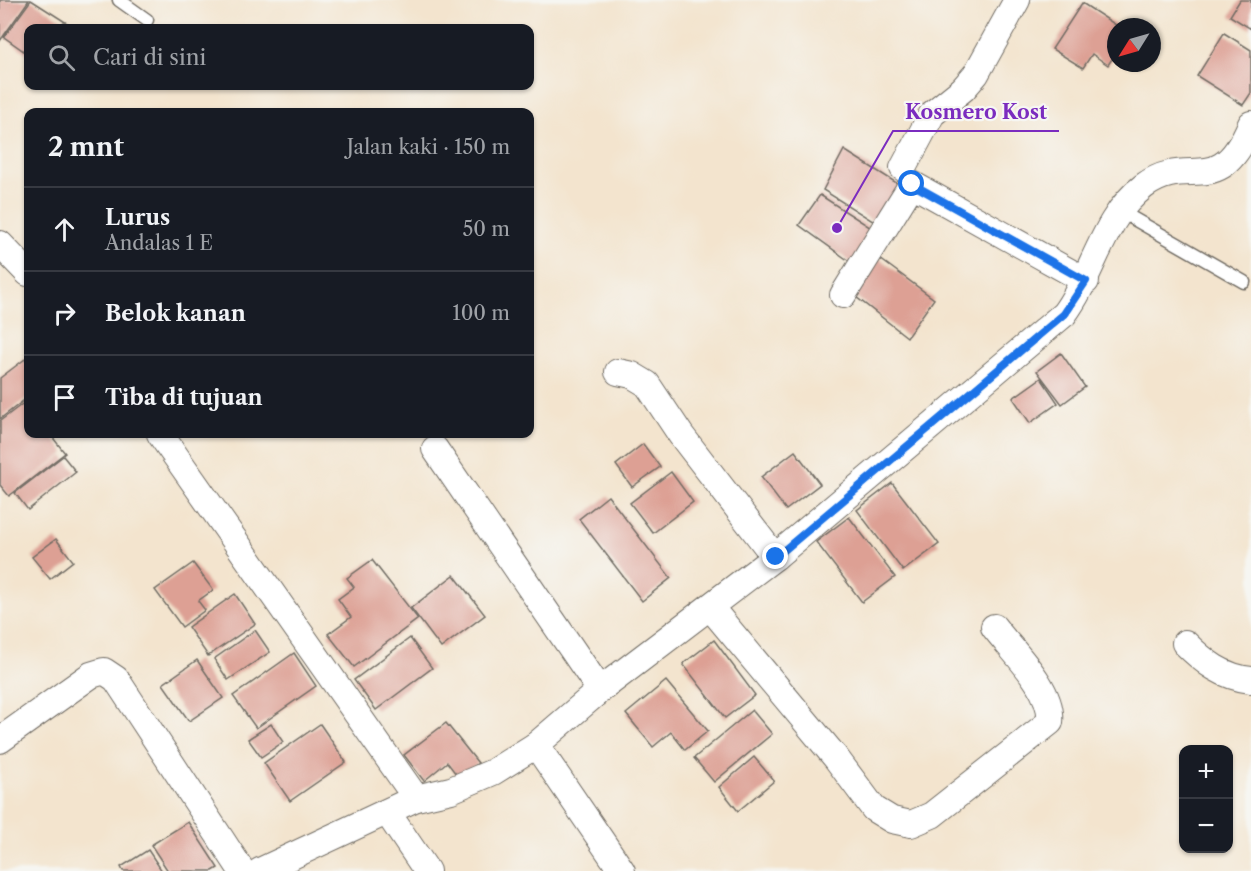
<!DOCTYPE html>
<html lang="id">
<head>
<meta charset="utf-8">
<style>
	:root { --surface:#171b24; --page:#20242c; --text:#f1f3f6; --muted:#9ea1a6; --line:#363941 }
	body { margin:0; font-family:"Libre Caslon Text",serif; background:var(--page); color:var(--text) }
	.controls { position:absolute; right:18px; bottom:18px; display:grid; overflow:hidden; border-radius:12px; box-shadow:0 2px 4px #0004 }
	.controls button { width:54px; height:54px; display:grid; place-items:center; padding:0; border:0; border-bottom:2px solid var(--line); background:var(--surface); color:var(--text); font:30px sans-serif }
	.compass { position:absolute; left:1107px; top:18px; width:54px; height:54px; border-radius:50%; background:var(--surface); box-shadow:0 2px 4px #0004; rotate:233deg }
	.stop { position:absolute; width:18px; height:18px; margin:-14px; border:4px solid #1a73e8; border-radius:50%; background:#fff }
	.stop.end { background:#1a73e8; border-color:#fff; box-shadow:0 2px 6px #0008 }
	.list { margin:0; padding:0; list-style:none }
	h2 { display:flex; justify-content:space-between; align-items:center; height:78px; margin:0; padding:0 24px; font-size:26px }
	h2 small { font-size:20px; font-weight:400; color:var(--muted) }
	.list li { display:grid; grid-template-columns:39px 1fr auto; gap:18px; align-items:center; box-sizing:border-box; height:84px; padding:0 24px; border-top:2px solid var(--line) }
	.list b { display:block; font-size:22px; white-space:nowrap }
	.list p { margin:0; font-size:20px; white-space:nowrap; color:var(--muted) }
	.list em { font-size:20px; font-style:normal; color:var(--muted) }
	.icon { flex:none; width:33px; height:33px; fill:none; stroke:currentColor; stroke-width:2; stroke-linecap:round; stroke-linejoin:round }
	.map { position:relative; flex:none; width:1251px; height:871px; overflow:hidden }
	.search { position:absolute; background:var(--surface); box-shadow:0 2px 4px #0004; left:24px; top:24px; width:510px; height:66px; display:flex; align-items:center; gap:15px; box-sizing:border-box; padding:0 21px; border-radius:12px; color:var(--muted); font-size:22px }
	.panel { position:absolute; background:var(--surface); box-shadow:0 2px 4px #0004; left:24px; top:108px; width:510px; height:330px; border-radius:12px }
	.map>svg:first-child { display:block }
	.building { fill:#dda094 }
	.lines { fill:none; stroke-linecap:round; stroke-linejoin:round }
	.service-casing { stroke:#716c64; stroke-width:15 }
	.minor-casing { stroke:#716c64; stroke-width:28 }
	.service { stroke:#fff; stroke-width:12 }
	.minor { stroke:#fff; stroke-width:26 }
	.route { stroke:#1a73e8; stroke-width:8 }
	.leader { fill:none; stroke:#7b2cbf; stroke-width:2 }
	.callout-dot { fill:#7b2cbf; stroke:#f6f6f2; stroke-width:2 }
	.callout-label { font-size:20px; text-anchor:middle; font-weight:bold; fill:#7b2cbf; stroke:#f6f6f2; stroke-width:4.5; stroke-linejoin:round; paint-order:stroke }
</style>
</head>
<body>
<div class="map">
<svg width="1251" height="871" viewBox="0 0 1251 871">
	<rect width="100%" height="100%" fill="#f6f6f2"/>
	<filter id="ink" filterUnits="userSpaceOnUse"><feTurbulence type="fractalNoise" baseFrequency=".0167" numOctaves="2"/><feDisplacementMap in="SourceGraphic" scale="12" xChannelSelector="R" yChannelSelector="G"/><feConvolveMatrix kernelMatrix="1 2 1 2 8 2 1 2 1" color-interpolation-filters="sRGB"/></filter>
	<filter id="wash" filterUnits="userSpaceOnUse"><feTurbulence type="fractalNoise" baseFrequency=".008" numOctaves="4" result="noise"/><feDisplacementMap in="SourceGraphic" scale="24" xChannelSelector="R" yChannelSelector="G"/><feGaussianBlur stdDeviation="1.35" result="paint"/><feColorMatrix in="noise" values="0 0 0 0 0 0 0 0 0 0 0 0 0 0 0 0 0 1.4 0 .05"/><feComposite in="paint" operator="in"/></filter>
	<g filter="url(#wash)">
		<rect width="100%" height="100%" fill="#f3e4ce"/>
		<g id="blocks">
			<g class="building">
				<polygon points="0,0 29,0 0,41"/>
				<polygon points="31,0 70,25 68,28 28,28 28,54 4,37"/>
				<polygon points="1240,0 1251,0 1251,29 1230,16"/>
				<polygon points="1082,3 1119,27 1116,27 1116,53 1108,65 1092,54 1083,68 1052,49"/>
				<polygon points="1224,33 1251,50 1251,93 1243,105 1197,76"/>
				<polygon points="844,150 903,187 879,225 823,190"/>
				<polygon points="820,195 876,231 856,266 799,225"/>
				<polygon points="876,256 934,299 907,337 851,293"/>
				<polygon points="1061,353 1085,387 1062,404 1037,371"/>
				<polygon points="25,359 28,364 28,397 0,419 0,378"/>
				<polygon points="1041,378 1058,403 1030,423 1013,398"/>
				<polygon points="25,402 28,406 28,434 50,434 65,453 9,496 0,485 0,421"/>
				<polygon points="643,444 660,467 632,487 616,465"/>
				<polygon points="795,451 820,484 786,510 761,477"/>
				<polygon points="63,456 76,472 28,510 15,493"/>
				<polygon points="671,472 693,502 653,533 630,503"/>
				<polygon points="892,483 939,544 903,571 857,510"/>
				<polygon points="608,496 671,578 642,601 579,519"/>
				<polygon points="849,517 895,577 862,602 816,542"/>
				<polygon points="56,539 73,561 50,579 32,557"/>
				<polygon points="372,560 418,619 354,667 328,634 351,617 338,599 354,587 347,578"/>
				<polygon points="193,563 213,590 198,601 205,610 182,627 155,590"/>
				<polygon points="454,575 485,615 441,648 411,608"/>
				<polygon points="235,594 255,624 208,656 188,627"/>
				<polygon points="255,630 270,652 228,680 214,659"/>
				<polygon points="410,638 432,668 376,710 354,680"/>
				<polygon points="714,640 755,695 725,718 683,664"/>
				<polygon points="294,653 316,686 256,728 233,696"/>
				<polygon points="197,660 223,698 189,721 163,684"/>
				<polygon points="666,681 708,731 685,750 671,732 653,747 626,714"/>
				<polygon points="752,710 772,734 714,782 694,758"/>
				<polygon points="446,723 478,763 459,778 447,762 424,781 404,755"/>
				<polygon points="271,724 283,742 261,757 248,739"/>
				<polygon points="320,724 346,762 290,801 264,763"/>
				<polygon points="754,757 774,781 738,811 719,787"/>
				<polygon points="188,822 218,868 213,871 168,871 151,845"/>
				<polygon points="148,850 162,871 123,871 121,867"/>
			</g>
		</g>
	</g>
	<g filter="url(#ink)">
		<use href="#blocks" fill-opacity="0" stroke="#716c64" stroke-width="1.5"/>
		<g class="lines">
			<g class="service-casing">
				<g id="service">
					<polyline points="119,0 147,20"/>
					<polyline points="1120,211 1244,282"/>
				</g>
			</g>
			<g class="minor-casing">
				<g id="minor">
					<polyline points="903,168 932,114 963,89 976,74 1017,0"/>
					<polyline points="0,244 28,273"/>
					<polyline points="843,295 912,184 1086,281"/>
					<polyline points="618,372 632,375 647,384 681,435 775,557"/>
					<polyline points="160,434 416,798 260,871"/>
					<polyline points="435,449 600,690"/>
					<path d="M710,607L836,758L874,809L892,820L911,824L932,815L1050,722C1054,690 1013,652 994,627"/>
					<path d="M1185,643C1204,662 1223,677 1251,680"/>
					<polyline points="0,740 91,675 104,671 116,679 242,871"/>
					<polyline points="536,745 622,871"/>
					<path d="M416,798L451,790L493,772L536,745L600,690L775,557L1064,314C1094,274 1102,218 1144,186C1190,152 1218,202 1251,124"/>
					<polyline points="387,812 427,871"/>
				</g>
			</g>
			<use href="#service" class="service"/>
			<use href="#minor" class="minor"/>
		</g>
	</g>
	<g class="lines" filter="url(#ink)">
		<polyline class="route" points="776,557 1064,314 1086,281 912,184"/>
	</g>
	<path class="leader" d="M837 228L893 131H1059"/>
	<circle class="callout-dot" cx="837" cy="228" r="6"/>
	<g class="callout-label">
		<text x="976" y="119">Kosmero Kost</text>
	</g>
</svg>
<div class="controls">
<button>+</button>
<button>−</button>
</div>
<svg class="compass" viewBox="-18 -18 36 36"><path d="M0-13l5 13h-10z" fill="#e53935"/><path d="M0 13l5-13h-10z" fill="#9ea1a6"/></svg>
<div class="stop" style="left:912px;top:184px"></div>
<div class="stop end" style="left:776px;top:557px"></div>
<div class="search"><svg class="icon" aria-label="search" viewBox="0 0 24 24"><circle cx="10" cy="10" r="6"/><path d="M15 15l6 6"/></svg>Cari di sini</div>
<section class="panel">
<h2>2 mnt<small>Jalan kaki · 150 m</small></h2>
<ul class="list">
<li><svg class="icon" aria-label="ahead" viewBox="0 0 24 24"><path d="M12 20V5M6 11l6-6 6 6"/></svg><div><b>Lurus</b><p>Andalas 1 E</p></div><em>50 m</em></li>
<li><svg class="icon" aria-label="right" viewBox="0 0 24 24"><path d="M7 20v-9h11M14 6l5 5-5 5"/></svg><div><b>Belok kanan</b></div><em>100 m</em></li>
<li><svg class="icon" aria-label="arrive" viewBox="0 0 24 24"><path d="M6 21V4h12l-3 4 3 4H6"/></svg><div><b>Tiba di tujuan</b></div></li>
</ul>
</section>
</div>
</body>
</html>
